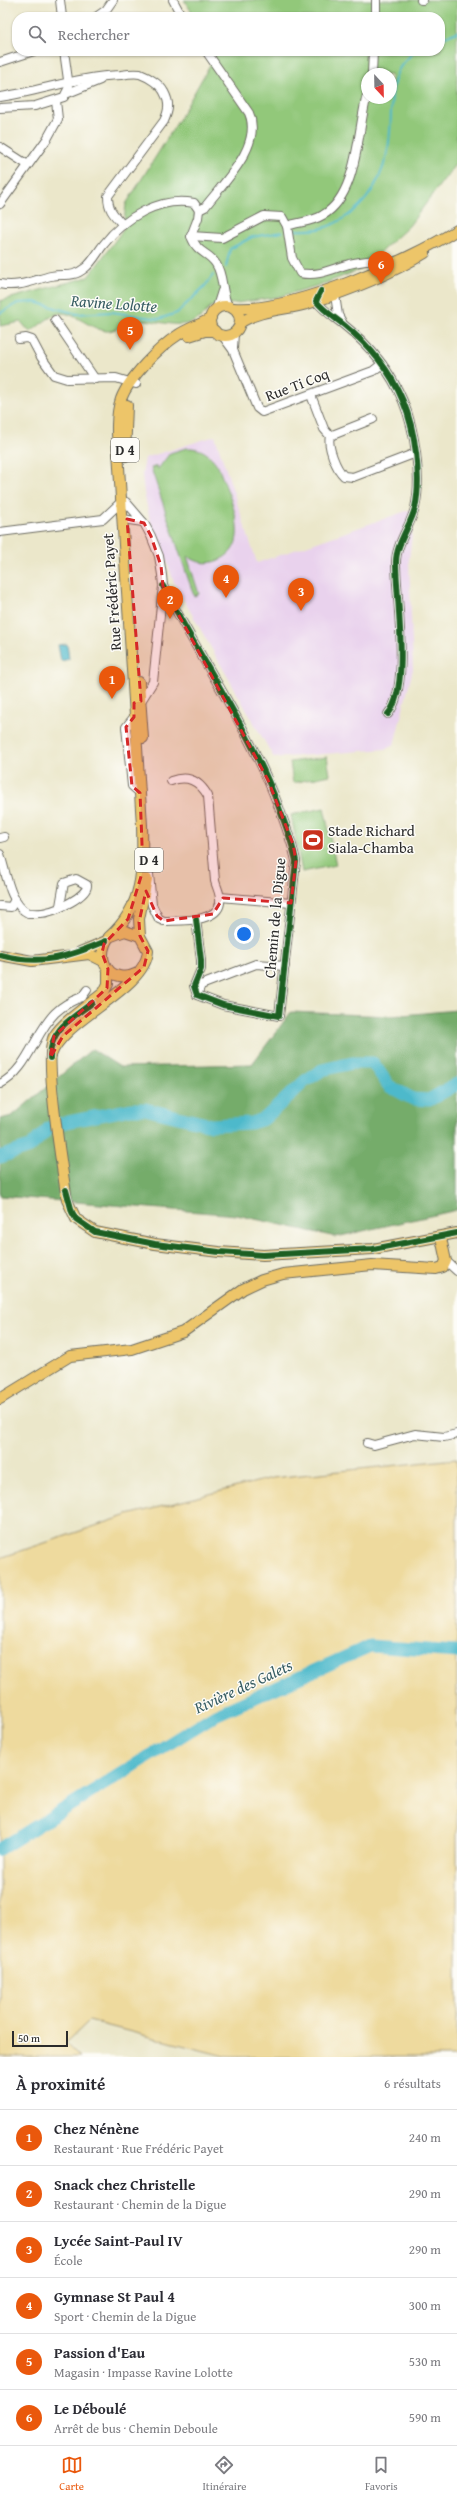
<!DOCTYPE html>
<html lang="fr">
<head>
<meta charset="utf-8">
<style>
	:root { --surface:#fff; --page:#f2f2f3; --text:#2b2b33; --muted:#7c7c81; --line:#e1e1e2; --accent:#ea580c }
	body { margin:0; font-family:"Gentium Book Plus",serif; background:var(--page); color:var(--text) }
	.compass { position:absolute; left:361px; top:68px; width:36px; height:36px; border-radius:50%; background:var(--surface); box-shadow:0 1px 3px #0004; rotate:158deg }
	.scale { position:absolute; left:12px; bottom:10px; width:56px; box-sizing:border-box; padding-left:4px; border:2px solid #2b2b2b; border-top:0; font-size:11px; line-height:14px; white-space:nowrap; color:#2b2b2b; -webkit-text-stroke:3px #fdfcf7; paint-order:stroke }
	.you { position:absolute; left:244px; top:934px; width:14px; height:14px; margin:-10px; border:3px solid #fff; border-radius:50%; background:#1a73e8; box-shadow:0 0 0 6px #1a73e833 }
	.badge { display:grid; place-items:center; width:26px; height:26px; border-radius:50%; background:var(--accent); color:#fff; font-size:13px; font-weight:700 }
	.pin { position:absolute; translate:-50% -33px; filter:drop-shadow(0 1px 2px #0008) }
	.pin::after { content:''; position:absolute; top:21px; width:14px; height:12px; background:inherit; clip-path:polygon(0 0,100% 0,50% 100%) }
	.list { margin:0; padding:0; list-style:none }
	h2 { display:flex; justify-content:space-between; align-items:center; height:52px; margin:0; padding:0 16px; font-size:17px }
	h2 small { font-size:13px; font-weight:400; color:var(--muted) }
	.list li { display:grid; grid-template-columns:26px 1fr auto; gap:12px; align-items:center; box-sizing:border-box; height:56px; padding:0 16px; border-top:1px solid var(--line) }
	.list b { display:block; font-size:15px; white-space:nowrap }
	.list p { margin:0; font-size:13px; white-space:nowrap; color:var(--muted) }
	.list em { font-size:13px; font-style:normal; color:var(--muted) }
	.icon { flex:none; width:22px; height:22px; fill:none; stroke:currentColor; stroke-width:2; stroke-linecap:round; stroke-linejoin:round }
	.map { position:relative; flex:none; width:457px; height:2057px; overflow:hidden }
	.search { position:absolute; background:var(--surface); box-shadow:0 1px 3px #0004; left:12px; right:12px; top:12px; height:44px; display:flex; align-items:center; gap:10px; box-sizing:border-box; padding:0 14px; border-radius:16px; color:var(--muted); font-size:15px }
	.sheet { height:388px; background:var(--surface) }
	nav { display:flex; justify-content:space-around; align-items:center; box-sizing:border-box; height:56px; border-top:1px solid var(--line); background:var(--surface); font-size:11px; color:var(--muted) }
	nav a { display:grid; justify-items:center; gap:2px }
	nav .on { color:var(--accent) }
	.map>svg:first-child { display:block }
	.built { fill:#e9d2ed }
	.green { fill:#92c87a; stroke:#5e7a52; fill-rule:evenodd }
	.forest { fill:#75ac6a; stroke:#506c4a }
	.sand { fill:#eeda9e; stroke:#8c8264 }
	.water { fill:#4eb9cb; stroke:#3c727b }
	.lines { fill:none; stroke-linecap:round; stroke-linejoin:round }
	.stream { stroke:#4eb9cb; stroke-width:2 }
	.river { stroke:#4eb9cb; stroke-width:13 }
	.minor-casing { stroke:#6e6d63; stroke-width:10 }
	.major-casing { stroke:#6e6d63; stroke-width:12 }
	.minor { stroke:#fff; stroke-width:8 }
	.major { stroke:#edc569; stroke-width:10 }
	.cycleway-casing { stroke:#fdfcf7; stroke-width:8 }
	.cycleway { stroke:#1b5e20; stroke-width:6 }
	.marked { fill:#d62828; fill-opacity:0.2; stroke:#d62828; stroke-width:3; stroke-dasharray:8 5; stroke-linejoin:round }
	.labels { text-anchor:middle; stroke-width:3; stroke-linejoin:round; paint-order:stroke }
	.shield { fill:#fdfcf7; stroke:#6a6a68; stroke-width:1 }
	.shield-label { font-size:14px; font-weight:bold; fill:#2b2b2b }
	.street-label { font-size:15px; fill:#2b2b2b; stroke:#fdfcf7 }
	.poi-label { font-size:15px; fill:#2b2b2b; stroke:#fdfcf7; text-anchor:start }
	.water-label { font-size:16px; font-style:italic; fill:#375d63; stroke:#fdfcf7 }
</style>
</head>
<body>
<div class="map">
<svg width="457" height="2057" viewBox="0 0 457 2057">
	<rect width="100%" height="100%" fill="#fdfcf7"/>
	<filter id="ink" filterUnits="userSpaceOnUse"><feTurbulence type="fractalNoise" baseFrequency=".025" numOctaves="2"/><feDisplacementMap in="SourceGraphic" scale="8" xChannelSelector="R" yChannelSelector="G"/><feConvolveMatrix kernelMatrix="1 2 1 2 8 2 1 2 1" color-interpolation-filters="sRGB"/></filter>
	<filter id="wash" filterUnits="userSpaceOnUse"><feTurbulence type="fractalNoise" baseFrequency=".012" numOctaves="4" result="noise"/><feDisplacementMap in="SourceGraphic" scale="16" xChannelSelector="R" yChannelSelector="G"/><feGaussianBlur stdDeviation="0.9" result="paint"/><feColorMatrix in="noise" values="0 0 0 0 0 0 0 0 0 0 0 0 0 0 0 0 0 1.4 0 .05"/><feComposite in="paint" operator="in"/></filter>
	<g filter="url(#wash)">
		<rect width="100%" height="100%" fill="#ebe7ca"/>
		<polygon class="built" points="215,436 257,563 415,508 409,560 413,669 394,745 386,749 274,758 174,583 160,540 151,525 144,492 142,475 145,458"/>
		<g class="green">
			<path d="M184,0H457V162L409,226L362,269L323,284L278,297L210,307C191,336 165,320 138,320C127,321 116,332 106,331C91,329 73,312 61,313C51,314 38,327 30,332L21,322L0,326V301L88,277L123,230L126,204L180,118L216,54L215,51H440V17H195ZM367,74H391V98H367Z"/>
			<path d="M186,448C201,447 210,454 218,466C227,493 256,544 219,560C206,565 198,563 187,556L199,594L194,596L151,468L157,466L158,469L170,453Z"/>
			<polygon points="327,757 330,775 293,783 290,762"/>
			<polygon points="324,808 336,865 302,872 291,815"/>
		</g>
		<polygon class="forest" points="457,1010 457,1210 336,1237 237,1215 0,1196 0,1119 12,1116 92,1049 120,1067 252,1064 291,1012 391,1016"/>
		<polygon class="sand" points="457,1459 457,2057 228,2057 89,2021 66,2043 80,2057 0,2057 0,1558 128,1515 272,1478"/>
		<polygon class="water" points="67,644 69,659 61,661 58,645"/>
		<g class="lines">
			<g class="stream">
				<polyline points="440,39 457,32"/>
				<path d="M293,230C318,231 329,229 350,214C375,196 388,164 390,132C392,112 389,88 399,69C403,62 409,57 415,51"/>
				<polyline points="226,267 230,249 252,237 282,232"/>
				<polyline points="0,313 18,303 35,302 77,314 112,312 159,319 177,313 205,286 213,275"/>
			</g>
			<g class="river">
				<polyline points="0,1157 30,1147 49,1128 58,1124 131,1109 145,1109 211,1125 251,1123 264,1119 305,1081 322,1070 352,1063 373,1063 389,1086 413,1099 429,1100 457,1084"/>
				<polyline points="0,1849 215,1715 370,1646 457,1652"/>
			</g>
		</g>
	</g>
	<g filter="url(#ink)">
		<g class="lines">
			<g class="minor-casing">
				<g id="minor">
					<polyline points="60,0 62,17"/>
					<polyline points="173,0 182,17"/>
					<polyline points="376,0 376,17"/>
					<polyline points="421,0 423,0"/>
					<polyline points="96,17 106,10 113,0"/>
					<polyline points="0,62 34,51"/>
					<polyline points="372,74 373,51"/>
					<polyline points="68,93 100,80"/>
					<path d="M367,95C357,132 358,195 323,215C312,222 299,222 287,226L292,258L300,273C318,277 332,269 349,264C361,261 374,260 386,259L390,264"/>
					<path d="M0,97C41,91 80,76 121,75C127,74 134,73 140,74C148,77 160,84 164,92C170,103 169,110 164,121L108,196C108,210 114,215 123,225"/>
					<polyline points="0,108 35,106 64,97 69,87 64,51"/>
					<polyline points="0,147 28,165"/>
					<polyline points="0,204 47,139 58,119 56,101"/>
					<path d="M199,210L205,207C223,183 263,146 249,113L206,51"/>
					<path d="M199,210L198,218L191,236C198,255 208,251 216,264C224,276 221,292 228,306"/>
					<polyline points="191,236 222,238 264,216 282,217 287,226"/>
					<path d="M0,284C18,288 34,280 51,276C65,273 71,279 85,268C93,262 98,251 104,244C124,218 160,196 194,203L199,210"/>
					<polyline points="331,293 335,295 338,315 342,322"/>
					<path d="M318,297L316,301C324,311 334,317 344,325C369,345 390,370 403,401C415,430 422,477 415,508C411,525 396,544 396,562C396,599 411,687 388,714"/>
					<polyline points="216,310 222,291"/>
					<polyline points="55,320 95,379"/>
					<polyline points="222,335 233,350 257,408 262,412 373,371 382,364"/>
					<polyline points="19,339 26,338 32,340 41,357 54,375 67,379 116,378 136,384"/>
					<polyline points="233,349 234,333"/>
					<path d="M311,395L324,429L330,436C327,446 336,469 344,476L353,477L416,453"/>
					<polyline points="330,436 373,419"/>
					<polyline points="122,519 143,522"/>
					<polyline points="0,532 103,519 121,502 126,502 144,523 151,536 159,556 162,575 163,586 153,682 141,701 137,702"/>
					<path d="M163,586C201,660 249,728 278,805C285,824 292,841 296,861L279,1016L223,1005L197,995L194,986L201,969V960L196,919"/>
					<polyline points="134,717 126,727 132,786 140,793"/>
					<polyline points="0,838 4,837"/>
					<path d="M0,854C6,872 10,905 28,913C34,913 41,914 47,912C57,910 88,896 87,885L76,879L64,883L60,906"/>
					<path d="M149,874L152,905L159,919L164,921C179,920 217,923 220,903C221,894 217,889 215,881L208,796C199,780 187,775 171,781"/>
					<polyline points="220,897 291,903"/>
					<polyline points="0,906 11,907 15,899"/>
					<polyline points="197,995 201,985 256,964 285,966"/>
					<polyline points="82,997 87,990"/>
					<path d="M0,1084C28,1070 34,1034 55,1013C63,1005 71,1001 82,997"/>
					<polyline points="446,1261 457,1271"/>
					<polyline points="367,1443 374,1445 415,1434 444,1437 457,1434"/>
				</g>
			</g>
			<g class="major-casing">
				<g id="major">
					<circle cx="225" cy="321" r="15"/>
					<path d="M233,308C290,313 408,261 457,230"/>
					<path d="M240,323C258,310 286,310 307,304C349,291 388,276 425,253"/>
					<polyline points="189,336 205,331 215,331"/>
					<polyline points="125,456 127,405"/>
					<polyline points="139,682 143,738"/>
					<polyline points="140,936 139,919 147,879"/>
					<path d="M109,937C144,906 143,869 142,825L119,467C118,446 114,419 121,399C129,378 159,347 178,335C188,328 200,325 211,318"/>
					<polyline points="80,952 106,941"/>
					<polyline points="0,955 32,961 89,954 103,961"/>
					<path d="M108,969V984L104,992C90,1004 63,1021 54,1036C43,1054 63,1174 67,1200L76,1219L95,1232L155,1244L219,1252L263,1255L373,1249L457,1233"/>
					<path d="M51,1055C64,1018 145,990 148,951L140,936L125,931L109,937C93,960 111,986 138,973"/>
					<polyline points="0,1399 70,1356 132,1349 183,1332 243,1289 262,1280 283,1274 372,1265 436,1269 443,1267 446,1261 441,1238"/>
				</g>
			</g>
			<use href="#minor" class="minor"/>
			<use href="#major" class="major"/>
			<g class="cycleway-casing">
				<g id="cycleway">
					<path d="M321,291L316,301C324,311 334,317 344,325C369,345 390,370 403,401C415,430 422,477 415,508C411,525 396,544 396,562C396,599 411,687 388,714"/>
					<path d="M163,586C201,660 249,728 278,805C285,824 292,841 296,861L279,1016L223,1005L197,995L194,986L201,969V960L196,919"/>
					<path d="M0,955C42,966 68,957 106,941"/>
					<path d="M50,1058C50,1029 71,1019 92,1003"/>
					<polyline points="66,1190 72,1212 76,1219 95,1232 155,1244 219,1252 263,1255 373,1249 457,1233"/>
				</g>
			</g>
			<use href="#cycleway" class="cycleway"/>
		</g>
	</g>
	<path class="marked" d="M127,519L144,523L151,536L161,566L163,586L268,780L293,844L296,861L291,903L223,898L213,914L164,921L157,916L146,891L139,922L140,936L148,951L144,967L63,1036L50,1058L54,1036L107,988L108,969L102,953L104,944L128,919L143,870L140,793L132,786L126,727L134,717V703L141,701Z"/>
	<defs>
		<g id="stadium-square" transform="scale(1.15)"><rect x="-9" y="-9" width="18" height="18" rx="4" fill="#c8321e" stroke="#fdfcf7"/><path d="M0-5a6.5 5 0 1 0 0 10a6.5 5 0 1 0 0-10ZM-3.5-1.8h7v3.6h-7Z" fill="#fff"/></g>
	</defs>
	<g fill-rule="evenodd">
		<use href="#stadium-square" x="313" y="840"/>
	</g>
	<g class="labels">
		<g class="shield">
			<rect x="111" y="438" width="28" height="24" rx="3"/>
			<rect x="135" y="848" width="28" height="24" rx="3"/>
		</g>
		<g class="shield-label">
			<text x="125" y="455">D 4</text>
			<text x="149" y="865">D 4</text>
		</g>
		<g class="street-label">
			<text transform="translate(297 385) rotate(-21)" y="5">Rue Ti Coq</text>
			<text transform="translate(112 592) rotate(-94)" y="5">Rue Frédéric Payet</text>
			<text transform="translate(275 918) rotate(-85)" y="5">Chemin de la Digue</text>
		</g>
		<g class="poi-label">
			<text x="328" y="836">Stade Richard<tspan x="328" dy="17">Siala-Chamba</tspan></text>
		</g>
		<g class="water-label">
			<text transform="translate(114 303) rotate(4)" y="6">Ravine Lolotte</text>
			<text transform="translate(243 1686) rotate(-25)" y="6">Rivière des Galets</text>
		</g>
	</g>
</svg>
<svg class="compass" viewBox="-18 -18 36 36"><path d="M0-13l5 13h-10z" fill="#e53935"/><path d="M0 13l5-13h-10z" fill="#7c7c81"/></svg>
<div class="scale">50 m</div>
<div class="you"></div>
<div class="pin badge" style="left:112px;top:699px">1</div>
<div class="pin badge" style="left:170px;top:619px">2</div>
<div class="pin badge" style="left:301px;top:611px">3</div>
<div class="pin badge" style="left:226px;top:598px">4</div>
<div class="pin badge" style="left:130px;top:350px">5</div>
<div class="pin badge" style="left:381px;top:284px">6</div>
<div class="search"><svg class="icon" aria-label="search" viewBox="0 0 24 24"><circle cx="10" cy="10" r="6"/><path d="M15 15l6 6"/></svg>Rechercher</div>
</div>
<section class="sheet">
<h2>À proximité<small>6 résultats</small></h2>
<ul class="list">
<li><span class="badge">1</span><div><b>Chez Nénène</b><p>Restaurant · Rue Frédéric Payet</p></div><em>240 m</em></li>
<li><span class="badge">2</span><div><b>Snack chez Christelle</b><p>Restaurant · Chemin de la Digue</p></div><em>290 m</em></li>
<li><span class="badge">3</span><div><b>Lycée Saint-Paul IV</b><p>École</p></div><em>290 m</em></li>
<li><span class="badge">4</span><div><b>Gymnase St Paul 4</b><p>Sport · Chemin de la Digue</p></div><em>300 m</em></li>
<li><span class="badge">5</span><div><b>Passion d'Eau</b><p>Magasin · Impasse Ravine Lolotte</p></div><em>530 m</em></li>
<li><span class="badge">6</span><div><b>Le Déboulé</b><p>Arrêt de bus · Chemin Deboule</p></div><em>590 m</em></li>
</ul>
</section>
<nav>
<a class="on"><svg class="icon" aria-label="map" viewBox="0 0 24 24"><path d="M3 6l6-2 6 2 6-2v14l-6 2-6-2-6 2zM9 4v14M15 6v14"/></svg>Carte</a>
<a><svg class="icon" aria-label="directions" viewBox="0 0 24 24"><path d="M12 3l9 9-9 9-9-9zM9 14v-3h6M13 9l2 2-2 2"/></svg>Itinéraire</a>
<a><svg class="icon" aria-label="saved" viewBox="0 0 24 24"><path d="M7 4h10v16l-5-4-5 4z"/></svg>Favoris</a>
</nav>
</body>
</html>
